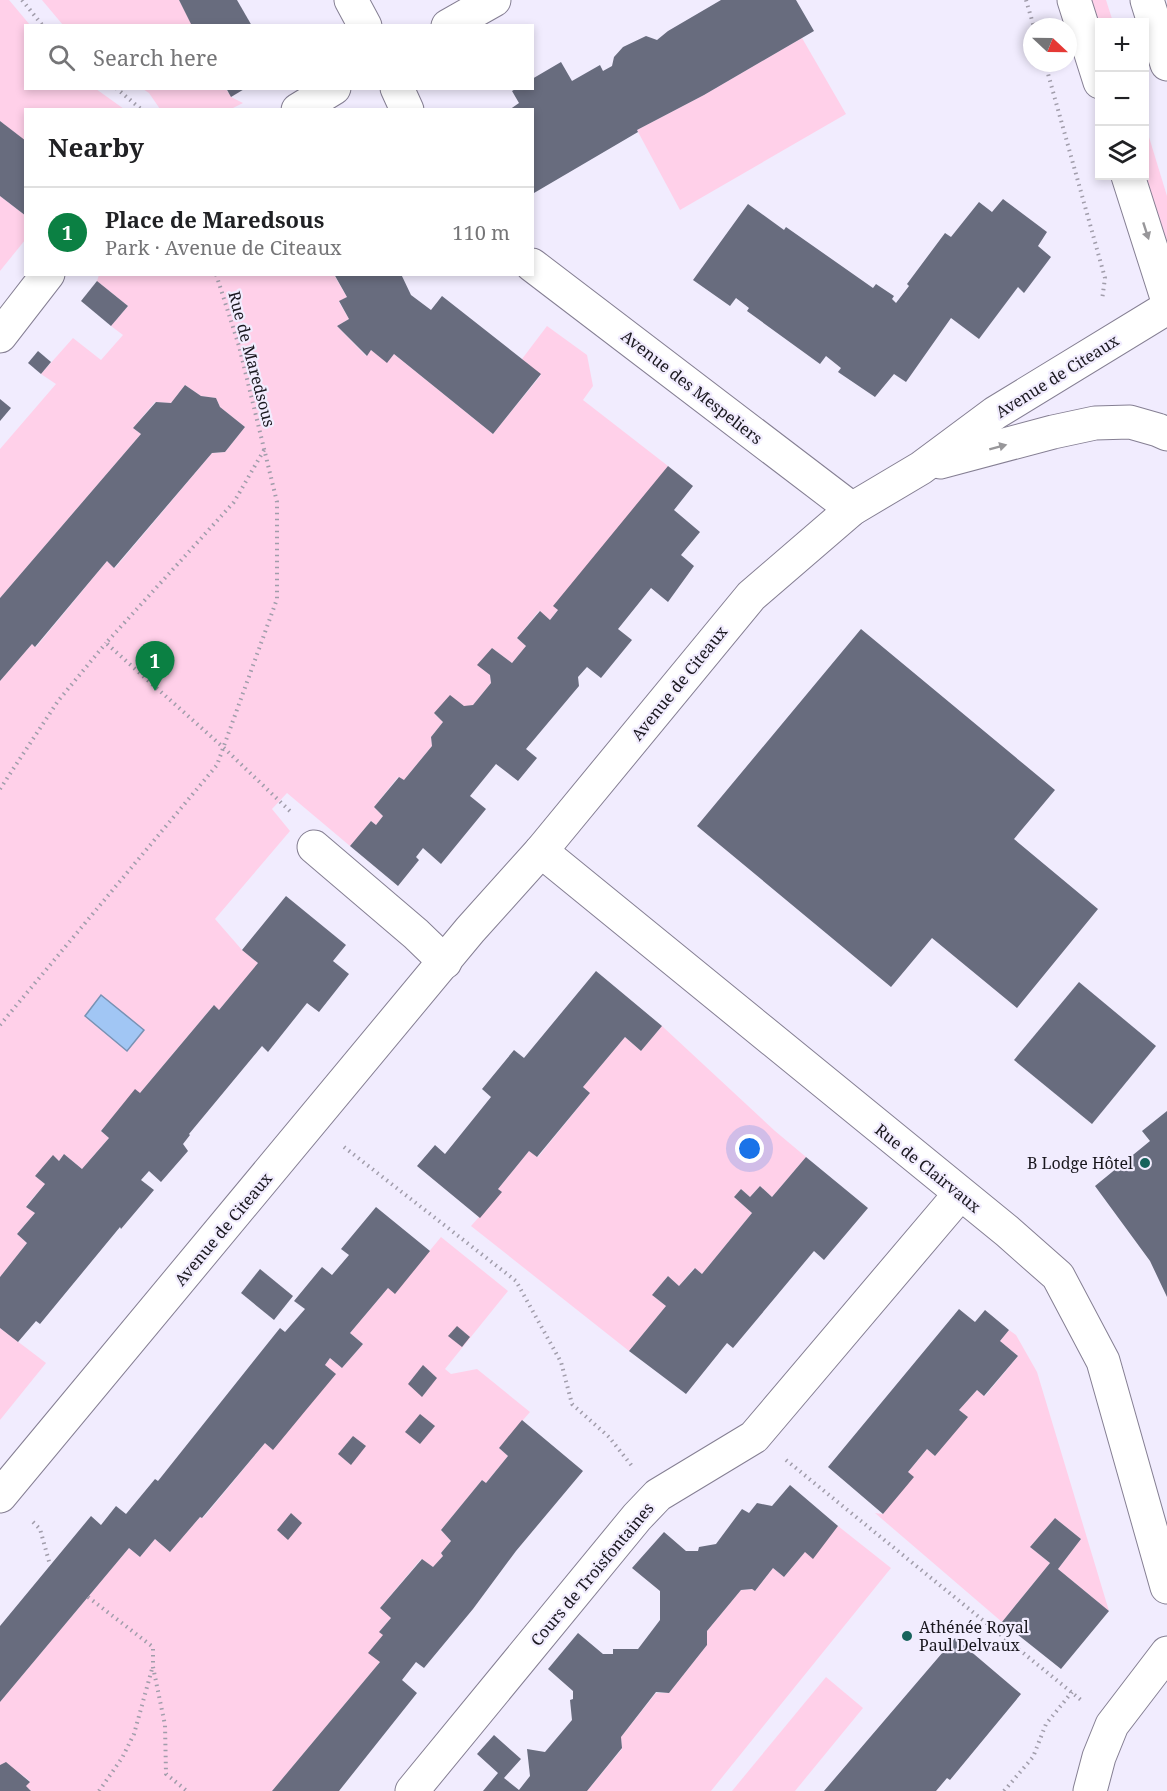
<!DOCTYPE html>
<html lang="en">
<head>
<meta charset="utf-8">
<style>
	:root { --surface:#fff; --page:#f6f6f6; --text:#202124; --muted:#757577; --line:#e0e0e0; --accent:#0b8043 }
	body { margin:0; font-family:"Noto Serif",serif; background:var(--page); color:var(--text) }
	.controls { position:absolute; right:18px; top:18px; display:grid; overflow:hidden; border-radius:0px; box-shadow:0 3px 9px #0003 }
	.controls button { width:54px; height:54px; display:grid; place-items:center; padding:0; border:0; border-bottom:2px solid var(--line); background:var(--surface); color:var(--text); font:30px sans-serif }
	.compass { position:absolute; left:1023px; top:18px; width:54px; height:54px; border-radius:50%; background:var(--surface); box-shadow:0 3px 9px #0003; rotate:112deg }
	.you { position:absolute; left:750px; top:1149px; width:21px; height:21px; margin:-15px; border:4px solid #fff; border-radius:50%; background:#1a73e8; box-shadow:0 0 0 9px #1a73e833 }
	.badge { display:grid; place-items:center; width:39px; height:39px; border-radius:50%; background:var(--accent); color:#fff; font-size:20px; font-weight:700 }
	.pin { position:absolute; translate:-50% -50px; filter:drop-shadow(0 2px 3px #0008) }
	.pin::after { content:''; position:absolute; top:32px; width:21px; height:18px; background:inherit; clip-path:polygon(0 0,100% 0,50% 100%) }
	.list { margin:0; padding:0; list-style:none }
	h2 { display:flex; justify-content:space-between; align-items:center; height:78px; margin:0; padding:0 24px; font-size:26px }
	h2 small { font-size:20px; font-weight:400; color:var(--muted) }
	.list li { display:grid; grid-template-columns:39px 1fr auto; gap:18px; align-items:center; box-sizing:border-box; height:90px; padding:0 24px; border-top:2px solid var(--line) }
	.list b { display:block; font-size:22px; white-space:nowrap }
	.list p { margin:0; font-size:20px; white-space:nowrap; color:var(--muted) }
	.list em { font-size:20px; font-style:normal; color:var(--muted) }
	.icon { flex:none; width:33px; height:33px; fill:none; stroke:currentColor; stroke-width:2; stroke-linecap:round; stroke-linejoin:round }
	.map { position:relative; flex:none; width:1167px; height:1791px; overflow:hidden }
	.search { position:absolute; background:var(--surface); box-shadow:0 3px 9px #0003; left:24px; top:24px; width:510px; height:66px; display:flex; align-items:center; gap:15px; box-sizing:border-box; padding:0 21px; border-radius:0px; color:var(--muted); font-size:22px }
	.panel { position:absolute; background:var(--surface); box-shadow:0 3px 9px #0003; left:24px; top:108px; width:510px; height:168px; border-radius:0px }
	.map>svg:first-child { display:block }
	.green { fill:#ffd0e9 }
	.water { fill:#a1c6f4; stroke:#7892b4; stroke-width:1.5 }
	.building { fill:#686c7e }
	.lines { fill:none; stroke-linecap:round; stroke-linejoin:round }
	.street-casing { stroke:#857f93; stroke-width:35 }
	.secondary-casing { stroke:#857f93; stroke-width:35 }
	.path { stroke:#a19dab; stroke-width:4; stroke-dasharray:1.5 4.5; stroke-linecap:butt }
	.street { stroke:#fff; stroke-width:33 }
	.secondary { stroke:#fff; stroke-width:33 }
	.oneway { fill:#98979a }
	.poi-dot { fill:#17635c; stroke:#f1ecfe; stroke-width:2 }
	.labels { text-anchor:middle; stroke-width:4.5; stroke-linejoin:round; paint-order:stroke }
	.street-label { font-size:16px; fill:#19171e; stroke:#f1ecfe }
	.poi-label { font-size:16px; fill:#19171e; stroke:#f1ecfe; text-anchor:end }
</style>
</head>
<body>
<div class="map">
<svg width="1167" height="1791" viewBox="0 0 1167 1791">
	<rect width="100%" height="100%" fill="#f1ecfe"/>
	<g class="green">
		<polygon points="0,0 9,0 30,25 26,26 26,88 96,89 124,109 26,110 25,141 0,121"/>
		<polygon points="42,0 179,0 192,25 63,25"/>
		<polygon points="1088,0 1106,0 1113,22 1100,22 1099,40"/>
		<polygon points="802,38 846,114 680,210 637,130 704,95"/>
		<polygon points="143,89 226,89 231,97 243,103 231,109 160,109 149,93"/>
		<polygon points="1145,124 1167,196 1167,257 1144,176"/>
		<polygon points="0,196 26,216 25,240 0,271"/>
		<polygon points="99,275 334,275 347,297 339,302 349,319 337,326 366,356 371,350 387,362 394,354 493,434 541,375 522,359 547,326 587,355 593,386 583,400 668,466 550,620 539,611 517,638 526,646 512,663 492,648 478,665 490,675 491,683 473,705 434,713 443,722 431,737 432,746 404,780 398,777 374,807 383,816 376,825 371,821 350,846 287,793 272,809 290,831 215,919 242,950 258,963 219,1010 213,1006 140,1093 135,1090 101,1131 109,1138 82,1169 64,1154 59,1161 53,1156 35,1176 45,1184 26,1206 35,1213 17,1234 27,1243 0,1277 0,681 32,644 36,647 107,561 115,568 212,453 225,452 245,427 220,407 216,398 201,396 185,385 171,403 155,402 133,428 141,434 0,598 0,449 56,384 41,374 73,338 101,360 123,335 111,326 128,306 97,281"/>
		<polygon points="662,1026 775,1131 806,1157 772,1197 760,1186 750,1197 741,1189 734,1197 752,1213 702,1274 694,1268 679,1286 668,1276 652,1295 666,1306 629,1351 471,1226 501,1192 498,1189 529,1151 538,1157 590,1093 583,1087 625,1037 641,1051"/>
		<polygon points="441,1237 508,1291 445,1369 451,1374 477,1369 530,1412 499,1448 508,1456 486,1483 482,1480 441,1530 451,1541 441,1553 443,1556 433,1567 421,1559 380,1608 391,1618 380,1631 383,1635 380,1662 272,1791 31,1791 26,1786 30,1781 6,1763 0,1765 0,1702 129,1548 140,1557 155,1539 170,1552 200,1517 203,1518 265,1443 335,1374 325,1365 330,1358 342,1368 363,1344 350,1333 388,1288 395,1293"/>
		<polygon points="0,1328 46,1363 0,1420"/>
		<polygon points="1009,1330 1016,1335 1037,1372 1109,1611 1058,1569 1081,1539 1055,1518 1030,1547 1050,1563 1002,1622 875,1513 883,1514 908,1472 927,1449 935,1456 967,1417 959,1410 977,1390 985,1396 1018,1356 1000,1341"/>
		<polygon points="838,1526 891,1568 711,1791 587,1791 622,1749 621,1737 656,1693 669,1693 707,1645 707,1631 741,1590 752,1589 755,1591 773,1568 784,1577 805,1552"/>
		<polygon points="826,1677 863,1708 795,1791 732,1791"/>
	</g>
	<polygon class="water" points="101,995 144,1030 127,1051 85,1016"/>
	<g class="building">
		<polygon points="179,0 237,0 252,26 192,26"/>
		<polygon points="721,0 796,0 814,31 704,95 637,130 638,132 534,193 532,190 532,110 509,110 519,103 512,91 517,88 532,88 532,79 561,62 572,81 600,65 603,71 612,66 614,57 623,47 646,36 657,40 668,31"/>
		<polygon points="226,88 246,88 231,97"/>
		<polygon points="0,121 26,141 26,216 0,196"/>
		<polygon points="1003,199 1047,232 1038,246 1051,257 1024,293 1018,287 979,339 951,318 906,382 894,374 875,397 838,372 841,368 826,356 820,364 747,311 749,308 736,298 730,306 693,280 748,204 784,230 786,227 873,288 876,284 894,296 892,299 896,303 909,286 907,284 945,233 951,237 979,202 992,212"/>
		<polygon points="334,274 401,274 411,295 431,310 442,296 541,374 493,434 394,354 387,363 371,350 367,356 337,326 349,319 339,301 347,297"/>
		<polygon points="97,281 128,306 111,326 81,301"/>
		<polygon points="38,351 51,362 41,374 28,363"/>
		<polygon points="185,385 201,396 216,398 220,407 245,427 225,452 212,453 114,568 107,561 35,647 32,644 0,681 0,598 141,434 133,428 156,402 171,403"/>
		<polygon points="0,399 11,408 0,421"/>
		<polygon points="668,466 693,486 674,510 700,532 681,555 694,566 668,602 651,588 618,629 632,640 601,678 587,667 578,677 579,686 526,749 537,758 518,781 496,764 470,796 486,809 441,864 423,848 416,857 419,860 398,886 350,846 371,821 376,825 383,816 374,807 399,777 404,780 432,746 431,737 443,722 434,713 450,695 464,706 473,705 491,683 490,675 477,665 492,648 512,663 526,646 517,638 540,611 550,620 558,610 553,606"/>
		<polygon points="861,629 1055,790 1014,839 1098,909 1017,1008 932,938 891,987 697,826"/>
		<polygon points="286,896 346,945 333,961 349,974 319,1012 307,1003 268,1052 262,1046 189,1134 190,1135 183,1144 188,1151 161,1182 149,1171 141,1180 154,1190 121,1229 120,1227 40,1324 36,1321 18,1342 0,1328 0,1277 27,1243 17,1234 35,1213 26,1207 45,1184 35,1176 53,1155 59,1161 64,1154 82,1169 109,1138 101,1131 135,1089 140,1093 214,1005 219,1010 258,963 242,950"/>
		<polygon points="596,971 662,1026 641,1051 625,1037 583,1087 590,1093 537,1157 529,1151 498,1189 502,1192 480,1218 417,1166 435,1145 445,1154 491,1097 482,1089 514,1050 524,1058"/>
		<polygon points="1079,982 1156,1046 1092,1124 1014,1060"/>
		<polygon points="1167,1111 1167,1297 1150,1261 1095,1186 1150,1141 1142,1131"/>
		<polygon points="806,1157 868,1208 824,1260 814,1251 733,1348 727,1343 686,1394 629,1351 666,1306 652,1295 668,1276 679,1286 695,1268 702,1274 752,1213 734,1197 741,1189 750,1197 760,1186 772,1197"/>
		<polygon points="376,1207 430,1251 395,1294 388,1288 350,1333 363,1344 342,1368 330,1358 325,1365 336,1374 306,1410 273,1450 265,1443 202,1518 200,1517 170,1552 155,1539 140,1557 129,1548 0,1702 0,1626 91,1516 101,1525 116,1506 126,1514 155,1479 158,1481 280,1328 285,1332 305,1309 294,1301 322,1267 332,1275 349,1255 341,1249"/>
		<polygon points="260,1269 293,1296 274,1320 241,1293"/>
		<polygon points="959,1309 975,1322 985,1310 1009,1330 1000,1341 1018,1356 984,1396 977,1390 959,1410 968,1417 935,1456 927,1449 908,1472 914,1477 883,1514 828,1467"/>
		<polygon points="457,1326 470,1337 462,1347 448,1336"/>
		<polygon points="423,1365 437,1378 422,1397 408,1384"/>
		<polygon points="420,1414 435,1426 420,1444 405,1432"/>
		<polygon points="522,1420 583,1471 516,1551 473,1609 424,1668 416,1662 402,1680 417,1693 339,1791 272,1791 380,1662 368,1653 383,1635 379,1632 391,1618 380,1608 422,1559 433,1567 443,1556 441,1553 451,1541 441,1530 482,1480 486,1483 508,1456 499,1448"/>
		<polygon points="353,1436 366,1446 351,1465 338,1454"/>
		<polygon points="790,1485 838,1526 813,1559 805,1552 784,1577 773,1568 755,1591 752,1589 741,1590 707,1631 707,1645 669,1693 656,1692 621,1737 622,1748 587,1791 483,1791 498,1773 477,1754 494,1735 521,1759 504,1778 519,1790 530,1776 527,1749 545,1752 572,1720 570,1700 573,1699 573,1691 548,1669 578,1633 603,1654 613,1654 613,1649 638,1649 660,1620 660,1591 632,1568 664,1532 686,1551 698,1551 699,1547 716,1544 742,1509 749,1513 757,1503 772,1506"/>
		<polygon points="291,1513 302,1523 288,1540 277,1530"/>
		<polygon points="1055,1518 1081,1539 1058,1569 1109,1611 1061,1669 1002,1622 1050,1563 1030,1547"/>
		<polygon points="955,1638 1021,1694 950,1780 947,1778 936,1791 824,1791"/>
		<polygon points="6,1762 30,1782 26,1786 31,1791 0,1791 0,1765"/>
	</g>
	<g class="lines">
		<g class="street-casing">
			<g id="street">
				<polyline points="351,0 365,26"/>
				<polyline points="448,26 494,0"/>
				<polyline points="397,88 407,110"/>
				<polyline points="298,110 334,88"/>
				<polyline points="532,265 852,509"/>
				<polyline points="0,336 48,274"/>
				<polyline points="940,462 1053,432 1095,423 1130,422 1158,430 1167,434"/>
				<polyline points="314,847 416,934 445,962"/>
				<polyline points="541,851 1007,1231 1058,1276 1103,1361 1167,1587"/>
				<polyline points="0,1496 470,930 541,851 751,596 852,509 921,468 995,413 1167,308"/>
				<polyline points="412,1791 637,1517 658,1495 754,1437 960,1194"/>
				<polyline points="1090,1791 1099,1757 1112,1725 1167,1653"/>
			</g>
		</g>
		<g class="secondary-casing">
			<g id="secondary">
				<polyline points="1074,0 1100,82"/>
				<polyline points="1147,0 1167,64"/>
				<polyline points="1128,176 1167,298"/>
			</g>
		</g>
		<g class="path">
			<polyline points="22,0 43,26"/>
			<polyline points="1026,0 1034,27"/>
			<polyline points="1045,63 1105,278 1102,300"/>
			<polyline points="116,88 142,110"/>
			<polyline points="264,450 234,502 106,643 224,748 293,814"/>
			<polyline points="0,789 58,701 106,643"/>
			<polyline points="0,1025 217,765 277,599 277,502 239,346 216,274"/>
			<polyline points="344,1147 516,1281 561,1362 572,1404 609,1437 632,1466"/>
			<polyline points="786,1460 1081,1700"/>
			<polyline points="33,1522 40,1529 50,1565"/>
			<polyline points="88,1597 153,1647 153,1667 165,1725 166,1774 187,1791"/>
			<polyline points="99,1791 122,1758 134,1734 152,1669"/>
			<polyline points="1004,1791 1033,1757 1046,1724 1072,1692"/>
		</g>
		<use href="#street" class="street"/>
		<use href="#secondary" class="secondary"/>
	</g>
	<defs><path id="oneway-solid" d="M-6-.8H1V-3.2L6.5 0L1 3.2V.8H-6Z" transform="scale(1.5)"/></defs>
	<g class="oneway">
		<use href="#oneway-solid" transform="translate(1146 231) rotate(72)"/>
		<use href="#oneway-solid" transform="translate(998 447) rotate(-15)"/>
	</g>
	<g class="poi-dot">
		<circle cx="1145" cy="1163" r="6"/>
		<circle cx="907" cy="1636" r="6"/>
	</g>
	<g class="labels">
		<g class="street-label">
			<text transform="translate(252 359) rotate(75)" y="6">Rue de Maredsous</text>
			<text transform="translate(1057 376) rotate(-32)" y="6">Avenue de Citeaux</text>
			<text transform="translate(692 387) rotate(38)" y="6">Avenue des Mespeliers</text>
			<text transform="translate(679 683) rotate(-51)" y="6">Avenue de Citeaux</text>
			<text transform="translate(928 1168) rotate(39)" y="6">Rue de Clairvaux</text>
			<text transform="translate(223 1229) rotate(-50)" y="6">Avenue de Citeaux</text>
			<text transform="translate(592 1574) rotate(-50)" y="6">Cours de Troisfontaines</text>
		</g>
		<g class="poi-label">
			<text x="1133" y="1169">B Lodge Hôtel</text>
			<text x="919" y="1633" text-anchor="start">Athénée Royal<tspan x="919" dy="18">Paul Delvaux</tspan></text>
		</g>
	</g>
</svg>
<div class="controls">
<button>+</button>
<button>−</button>
<button><svg class="icon" aria-label="layers" viewBox="0 0 24 24"><path d="M12 4l9 5-9 5-9-5zM3 14l9 5 9-5"/></svg></button>
</div>
<svg class="compass" viewBox="-18 -18 36 36"><path d="M0-13l5 13h-10z" fill="#e53935"/><path d="M0 13l5-13h-10z" fill="#757577"/></svg>
<div class="you"></div>
<div class="pin badge" style="left:155px;top:691px">1</div>
<div class="search"><svg class="icon" aria-label="search" viewBox="0 0 24 24"><circle cx="10" cy="10" r="6"/><path d="M15 15l6 6"/></svg>Search here</div>
<section class="panel">
<h2>Nearby<small></small></h2>
<ul class="list">
<li><span class="badge">1</span><div><b>Place de Maredsous</b><p>Park · Avenue de Citeaux</p></div><em>110 m</em></li>
</ul>
</section>
</div>
</body>
</html>
